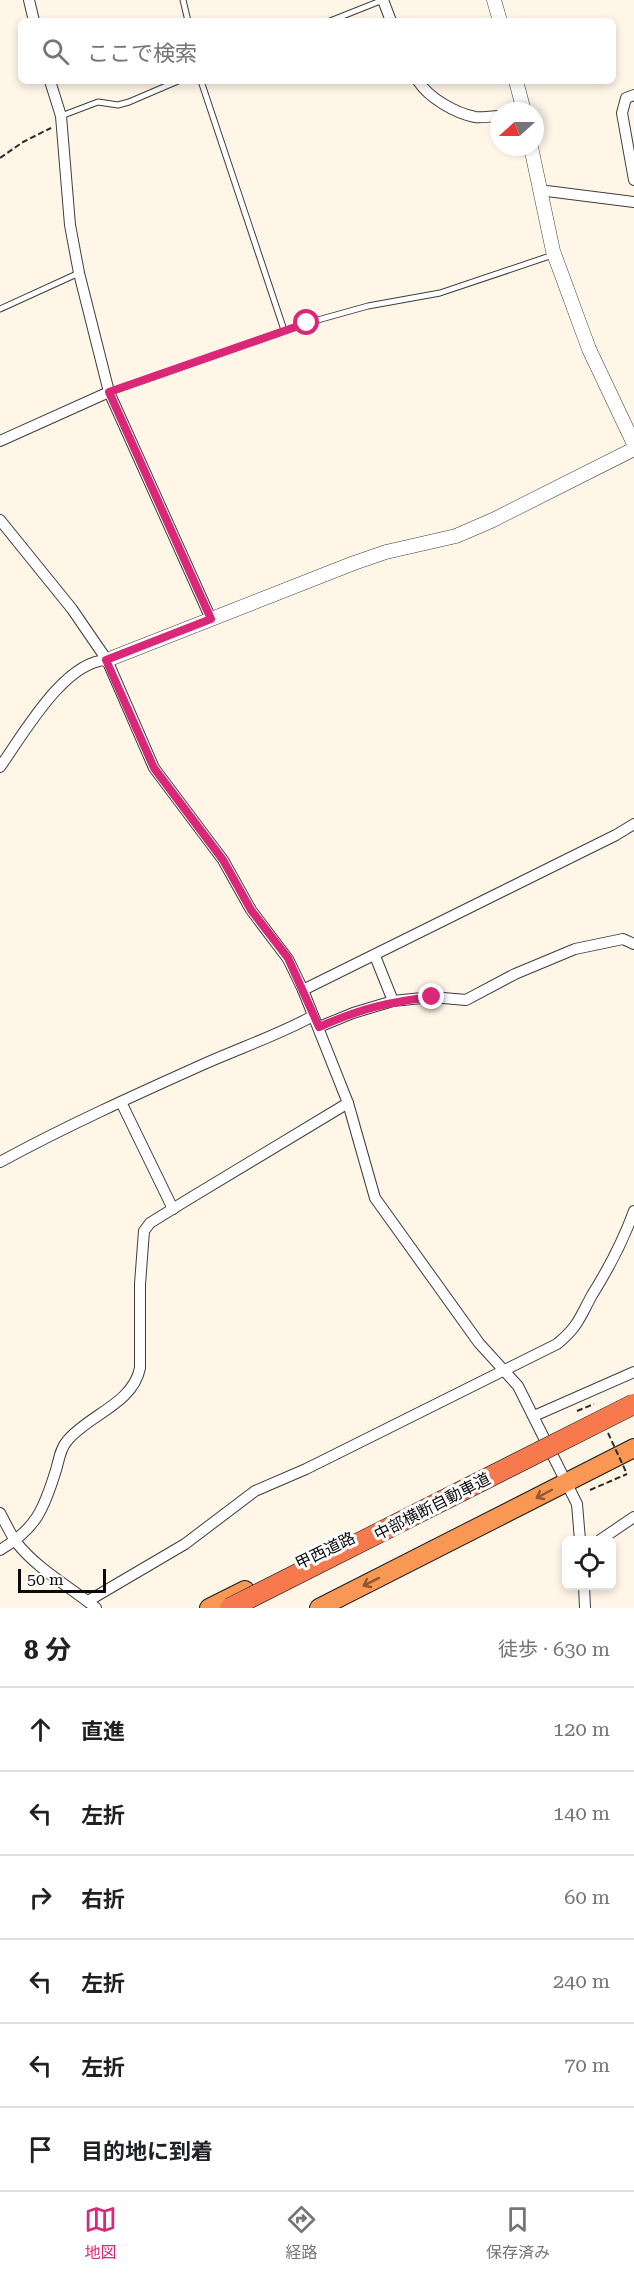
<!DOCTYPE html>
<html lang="ja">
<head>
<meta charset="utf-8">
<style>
	:root { --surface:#fff; --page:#f6f6f6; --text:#202124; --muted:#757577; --line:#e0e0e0; --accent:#db2777 }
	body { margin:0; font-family:"Roboto Serif","Noto Sans JP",serif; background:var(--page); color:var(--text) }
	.controls { position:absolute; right:18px; bottom:18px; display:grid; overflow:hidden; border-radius:9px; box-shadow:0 3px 9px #0003 }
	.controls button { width:54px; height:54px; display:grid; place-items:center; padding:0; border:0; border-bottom:2px solid var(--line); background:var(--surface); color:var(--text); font:30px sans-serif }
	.compass { position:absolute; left:490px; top:102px; width:54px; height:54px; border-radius:50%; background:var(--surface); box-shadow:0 3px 9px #0003; rotate:249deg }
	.scale { position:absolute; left:18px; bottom:15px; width:88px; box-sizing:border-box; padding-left:6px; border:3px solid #0a0a0a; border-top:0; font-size:16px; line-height:21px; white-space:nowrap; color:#0a0a0a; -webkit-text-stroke:4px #fff; paint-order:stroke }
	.stop { position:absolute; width:18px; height:18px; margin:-14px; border:4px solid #db2777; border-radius:50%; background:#fff }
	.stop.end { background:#db2777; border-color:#fff; box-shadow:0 2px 6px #0008 }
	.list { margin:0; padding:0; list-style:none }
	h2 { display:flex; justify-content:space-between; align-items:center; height:78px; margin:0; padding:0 24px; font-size:26px }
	h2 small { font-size:20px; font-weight:400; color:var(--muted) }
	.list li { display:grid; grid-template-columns:39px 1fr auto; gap:18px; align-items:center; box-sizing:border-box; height:84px; padding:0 24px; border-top:2px solid var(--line) }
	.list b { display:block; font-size:22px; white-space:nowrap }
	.list em { font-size:20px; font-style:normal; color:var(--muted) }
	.icon { flex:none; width:33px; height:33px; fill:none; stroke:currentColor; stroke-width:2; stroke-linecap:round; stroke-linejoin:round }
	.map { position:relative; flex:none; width:634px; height:1608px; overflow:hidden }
	.search { position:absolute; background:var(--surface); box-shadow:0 3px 9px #0003; left:18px; right:18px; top:18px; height:66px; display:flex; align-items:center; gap:15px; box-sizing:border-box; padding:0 21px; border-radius:9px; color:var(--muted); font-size:22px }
	.sheet { height:582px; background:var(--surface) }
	nav { display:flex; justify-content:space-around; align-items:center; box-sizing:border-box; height:84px; border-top:2px solid var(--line); background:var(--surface); font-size:16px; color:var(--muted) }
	nav a { display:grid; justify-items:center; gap:3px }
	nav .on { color:var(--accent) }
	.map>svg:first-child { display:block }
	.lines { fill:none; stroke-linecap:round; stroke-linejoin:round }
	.service-casing { stroke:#3d3d3d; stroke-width:7 }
	.minor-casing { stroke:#3d3d3d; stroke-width:12 }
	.tertiary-casing { stroke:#3d3d3d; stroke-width:15 }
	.trunk-casing { stroke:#1b1b1b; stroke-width:20 }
	.path { stroke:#2c2c2c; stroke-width:2; stroke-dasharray:6 3; stroke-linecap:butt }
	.service { stroke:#fff; stroke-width:5 }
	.minor { stroke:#fff; stroke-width:10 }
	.tertiary { stroke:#fff; stroke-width:14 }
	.trunk { stroke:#f99855; stroke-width:18 }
	.motorway-bridge-casing { stroke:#1b1b1b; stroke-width:21; stroke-linecap:butt }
	.path-bridge { stroke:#2c2c2c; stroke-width:2; stroke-dasharray:6 3; stroke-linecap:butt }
	.motorway-bridge { stroke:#f77a4e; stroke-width:20 }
	.oneway { stroke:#8d5833 }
	.route { stroke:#db2777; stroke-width:8 }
	.labels { text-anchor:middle; stroke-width:6; stroke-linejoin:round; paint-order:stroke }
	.street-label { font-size:16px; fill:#0a0a0a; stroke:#fff }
</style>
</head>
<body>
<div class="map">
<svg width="634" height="1608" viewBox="0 0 634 1608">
	<rect width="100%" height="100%" fill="#fff6e8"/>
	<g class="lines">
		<g class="service-casing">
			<g id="service">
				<polyline points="183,0 188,21"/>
				<polyline points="330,21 383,0"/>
				<polyline points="201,81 284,330"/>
				<polyline points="61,116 98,102 118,105 129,102 178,81"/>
				<polyline points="0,309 79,273"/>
				<polyline points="110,392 307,323 368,306 440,293 553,255"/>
			</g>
		</g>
		<g class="minor-casing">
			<g id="minor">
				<polyline points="29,0 34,21"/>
				<polyline points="383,0 391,21"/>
				<polyline points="50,81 61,116 70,225 79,273 109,392 211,619"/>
				<path d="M418,81C429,98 455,113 475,117C482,118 491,116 499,116"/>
				<polyline points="634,95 626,98 622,113 634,180"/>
				<polyline points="539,190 634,202"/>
				<polyline points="0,441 109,392"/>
				<polyline points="0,520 72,609 107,660 154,768 223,860 251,910 288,959 303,990 348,1103 375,1198 479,1343 518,1386 577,1504 580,1540"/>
				<path d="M0,767C23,735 64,661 107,660"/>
				<polyline points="375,956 393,1001"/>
				<polyline points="303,990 616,835 634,824"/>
				<polyline points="319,1027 353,1013 393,1001 432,997 466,1000 515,974 575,949 623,939 634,944"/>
				<polyline points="121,1102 173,1209"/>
				<path d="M0,1162C66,1126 135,1095 204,1064C240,1048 278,1035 313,1016"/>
				<polyline points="534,1416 634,1372"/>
				<path d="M0,1513C5,1522 10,1533 16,1542C38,1570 69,1586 96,1608"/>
				<polyline points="600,1540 634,1517"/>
				<path d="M0,1550C36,1529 44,1509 56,1470C59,1460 60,1449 67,1441C88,1415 133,1404 140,1368V1284L144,1231L150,1223L187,1200L348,1103"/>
				<polyline points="584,1586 585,1608"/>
				<path d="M88,1601L185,1544L255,1491L306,1469L557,1344C578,1327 580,1317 592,1295C609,1268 623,1241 634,1211"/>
			</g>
		</g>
		<g class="tertiary-casing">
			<g id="tertiary">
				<polyline points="494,0 500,21"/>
				<polyline points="516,81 524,111"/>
				<polyline points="531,147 553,251 589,349 634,444"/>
				<polyline points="107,660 354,563 386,552 456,536 493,520 634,449"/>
			</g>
		</g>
		<g class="trunk-casing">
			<g id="trunk">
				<polyline points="209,1608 245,1590"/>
				<polyline points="319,1608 634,1448"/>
			</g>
		</g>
		<g class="path">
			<polyline points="0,158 23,142 51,128"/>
			<polyline points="577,1411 594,1404"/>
			<polyline points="590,1490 627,1474"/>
		</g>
		<use href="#service" class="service"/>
		<use href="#minor" class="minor"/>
		<use href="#tertiary" class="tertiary"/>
		<use href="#trunk" class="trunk"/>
		<g class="motorway-bridge-casing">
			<polyline id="motorway-bridge" points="230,1608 634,1404"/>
		</g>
		<polyline class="path-bridge" points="608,1433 627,1474"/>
		<use href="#motorway-bridge" class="motorway-bridge"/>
	</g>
	<defs><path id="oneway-shaft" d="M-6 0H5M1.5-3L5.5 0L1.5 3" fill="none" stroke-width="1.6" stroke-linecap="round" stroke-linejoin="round" transform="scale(1.5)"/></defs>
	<g class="oneway">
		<use href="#oneway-shaft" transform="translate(544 1494) rotate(152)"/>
		<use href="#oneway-shaft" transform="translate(371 1582) rotate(153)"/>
	</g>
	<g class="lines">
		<path class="route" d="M307,323L109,392L211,619L106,660L154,768L223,860L251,910L288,958L319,1027C360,1009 387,1002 432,997"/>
	</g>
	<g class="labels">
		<g class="street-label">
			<text transform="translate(432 1506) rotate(-27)" y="6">中部横断自動車道</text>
			<text transform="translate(325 1550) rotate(-26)" y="6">甲西道路</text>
		</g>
	</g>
</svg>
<div class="controls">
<button><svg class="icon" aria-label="locate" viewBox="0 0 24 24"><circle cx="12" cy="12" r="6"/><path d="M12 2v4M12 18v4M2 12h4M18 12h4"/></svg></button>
</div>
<svg class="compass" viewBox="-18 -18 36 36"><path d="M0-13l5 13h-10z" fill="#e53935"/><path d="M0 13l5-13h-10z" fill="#757577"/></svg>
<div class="scale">50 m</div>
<div class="stop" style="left:307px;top:323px"></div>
<div class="stop end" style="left:432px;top:997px"></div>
<div class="search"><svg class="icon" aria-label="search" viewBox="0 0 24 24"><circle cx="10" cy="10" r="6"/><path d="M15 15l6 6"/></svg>ここで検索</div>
</div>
<section class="sheet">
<h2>8 分<small>徒歩 · 630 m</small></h2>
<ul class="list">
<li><svg class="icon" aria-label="ahead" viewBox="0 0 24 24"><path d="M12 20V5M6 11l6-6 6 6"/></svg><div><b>直進</b></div><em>120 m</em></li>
<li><svg class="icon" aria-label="left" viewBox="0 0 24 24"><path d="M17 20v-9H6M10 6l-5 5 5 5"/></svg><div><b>左折</b></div><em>140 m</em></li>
<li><svg class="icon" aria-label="right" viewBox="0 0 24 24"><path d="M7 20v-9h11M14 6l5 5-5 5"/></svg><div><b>右折</b></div><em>60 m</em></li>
<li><svg class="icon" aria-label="left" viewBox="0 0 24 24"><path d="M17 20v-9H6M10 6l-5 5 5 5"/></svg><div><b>左折</b></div><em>240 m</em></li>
<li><svg class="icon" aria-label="left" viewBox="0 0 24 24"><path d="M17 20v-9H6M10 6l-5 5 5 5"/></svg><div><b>左折</b></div><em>70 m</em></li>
<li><svg class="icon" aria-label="arrive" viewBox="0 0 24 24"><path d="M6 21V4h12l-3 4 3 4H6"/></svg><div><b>目的地に到着</b></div></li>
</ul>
</section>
<nav>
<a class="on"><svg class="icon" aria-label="map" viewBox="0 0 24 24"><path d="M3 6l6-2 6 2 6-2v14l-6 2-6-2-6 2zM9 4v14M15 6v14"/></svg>地図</a>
<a><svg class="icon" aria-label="directions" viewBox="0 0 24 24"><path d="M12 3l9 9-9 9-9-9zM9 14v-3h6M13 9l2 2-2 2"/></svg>経路</a>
<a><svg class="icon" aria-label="saved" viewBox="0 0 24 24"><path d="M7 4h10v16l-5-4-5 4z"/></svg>保存済み</a>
</nav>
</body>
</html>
